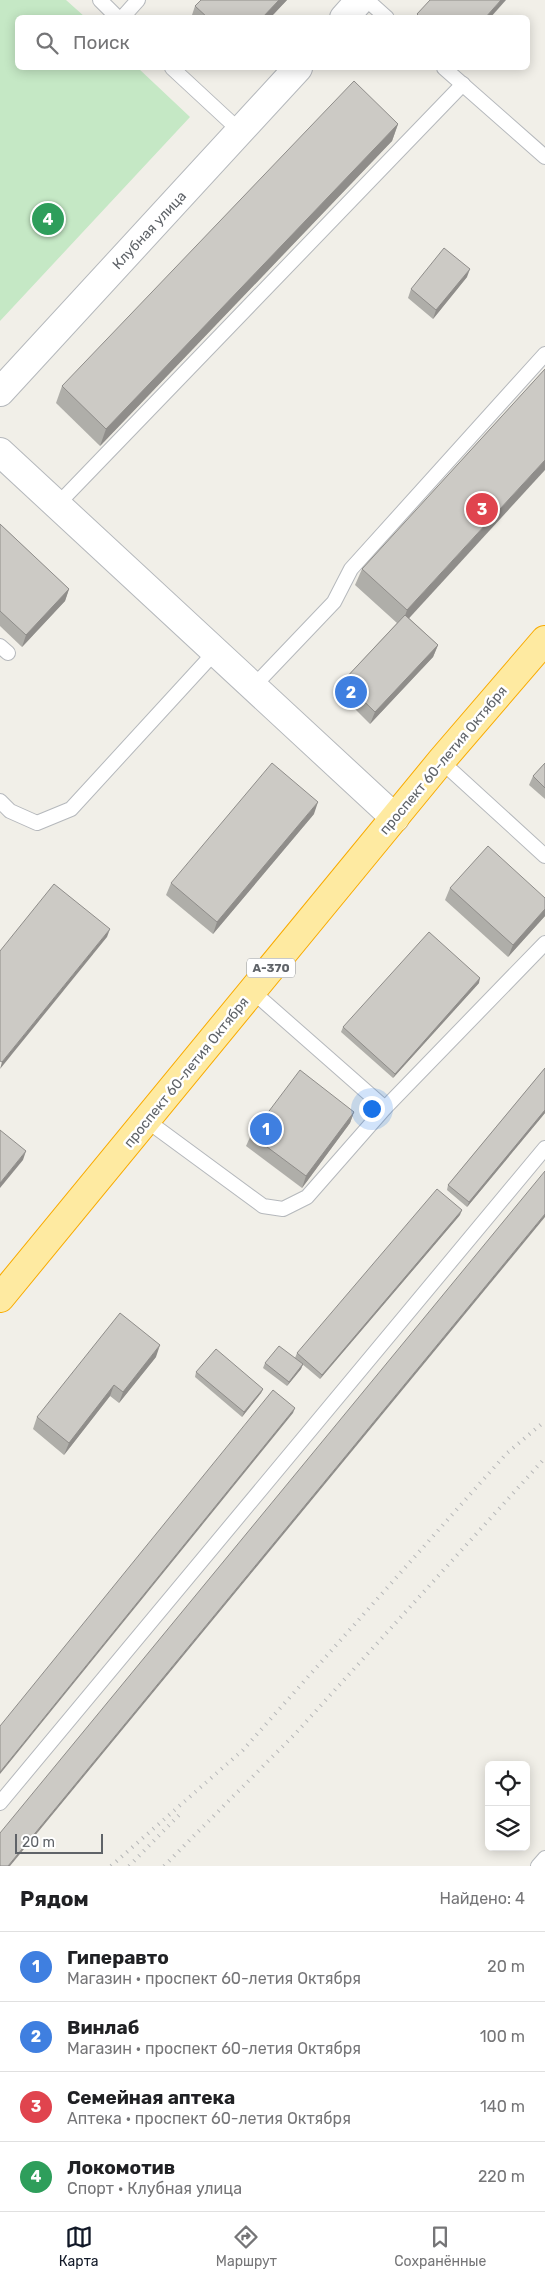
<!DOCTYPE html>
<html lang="ru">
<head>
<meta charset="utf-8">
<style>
	:root { --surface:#fff; --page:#f6f6f6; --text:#202124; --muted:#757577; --line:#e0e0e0; --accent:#111827 }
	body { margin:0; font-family:Rubik,sans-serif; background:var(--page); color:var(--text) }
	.controls { position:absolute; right:15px; bottom:15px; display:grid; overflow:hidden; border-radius:8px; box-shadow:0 2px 12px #0003 }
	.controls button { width:45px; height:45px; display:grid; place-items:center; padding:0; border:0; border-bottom:1px solid var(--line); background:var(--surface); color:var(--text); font:25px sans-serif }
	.scale { position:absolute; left:15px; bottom:12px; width:88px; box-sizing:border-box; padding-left:5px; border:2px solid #5f6368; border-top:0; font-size:14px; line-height:18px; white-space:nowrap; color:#5f6368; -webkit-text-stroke:4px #fff; paint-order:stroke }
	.you { position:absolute; left:371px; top:1108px; width:18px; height:18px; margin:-12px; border:4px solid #fff; border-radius:50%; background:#1a73e8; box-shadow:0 0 0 8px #1a73e833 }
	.badge { display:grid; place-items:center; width:32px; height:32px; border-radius:50%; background:var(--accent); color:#fff; font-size:16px; font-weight:700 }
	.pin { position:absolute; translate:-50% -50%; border:2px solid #fff; box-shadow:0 1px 5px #0006 }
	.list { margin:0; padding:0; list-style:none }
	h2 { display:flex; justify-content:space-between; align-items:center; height:65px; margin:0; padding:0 20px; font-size:21px }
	h2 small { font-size:16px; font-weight:400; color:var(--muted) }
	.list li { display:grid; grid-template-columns:32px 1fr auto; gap:15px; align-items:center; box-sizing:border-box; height:70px; padding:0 20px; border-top:1px solid var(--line) }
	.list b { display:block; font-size:19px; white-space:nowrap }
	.list p { margin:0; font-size:16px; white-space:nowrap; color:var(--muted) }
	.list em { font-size:16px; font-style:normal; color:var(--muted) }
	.icon { flex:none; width:28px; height:28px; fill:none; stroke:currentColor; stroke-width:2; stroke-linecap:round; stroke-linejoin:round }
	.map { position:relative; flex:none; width:545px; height:1866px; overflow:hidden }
	.search { position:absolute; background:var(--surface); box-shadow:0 2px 12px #0003; left:15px; right:15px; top:15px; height:55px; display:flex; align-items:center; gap:12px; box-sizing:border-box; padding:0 18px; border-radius:8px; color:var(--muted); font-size:19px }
	.sheet { height:345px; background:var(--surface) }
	nav { display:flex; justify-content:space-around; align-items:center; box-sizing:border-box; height:70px; border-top:1px solid var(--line); background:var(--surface); font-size:14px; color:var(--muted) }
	nav a { display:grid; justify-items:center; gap:2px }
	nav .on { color:var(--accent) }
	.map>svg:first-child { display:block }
	.pitch { fill:#c5e8c5 }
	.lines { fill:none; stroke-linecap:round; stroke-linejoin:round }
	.service-casing { stroke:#b5b8bc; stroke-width:16 }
	.minor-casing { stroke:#b5b8bc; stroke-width:30 }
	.trunk-casing { stroke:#f9ab00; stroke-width:30 }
	.service { stroke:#fff; stroke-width:14 }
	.minor { stroke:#fff; stroke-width:28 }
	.trunk { stroke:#feeaa1; stroke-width:28 }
	.rail { stroke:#b6b7b8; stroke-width:4; stroke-dasharray:1 6; stroke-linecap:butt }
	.wall { fill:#afaea9 }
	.shaded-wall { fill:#8f8d8a }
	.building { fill:#cccac5; stroke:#8f8d8a }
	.labels { text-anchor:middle; stroke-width:5; stroke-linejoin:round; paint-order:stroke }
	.shield { fill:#fff; stroke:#8f9295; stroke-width:1 }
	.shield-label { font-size:12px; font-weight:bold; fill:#5f6368 }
	.street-label { font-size:14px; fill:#5f6368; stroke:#fff }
</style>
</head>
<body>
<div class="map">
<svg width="545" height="1866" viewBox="0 0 545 1866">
	<rect width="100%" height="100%" fill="#f1efe8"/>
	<polygon class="pitch" points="0,0 66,0 85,17 18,18 18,68 138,68 190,117 0,321"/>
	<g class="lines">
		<g class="service-casing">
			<g id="service">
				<polyline points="100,0 118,18"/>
				<polyline points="367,0 387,18"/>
				<polyline points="122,18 138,0"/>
				<polyline points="172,68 240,131"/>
				<polyline points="444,68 545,157"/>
				<polyline points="57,505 463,84"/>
				<polyline points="0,646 8,653"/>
				<polyline points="253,687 334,602 351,569 545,354"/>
				<polyline points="441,761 545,856"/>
				<polyline points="0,801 10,811 37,823 71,809 215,652"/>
				<polyline points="252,991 385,1108"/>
				<polyline points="146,1120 263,1206 283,1209 307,1197 385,1108 545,943"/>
				<polyline points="0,1803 545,1148"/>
				<polyline points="538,1866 545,1858"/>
			</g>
		</g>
		<g class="minor-casing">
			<g id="minor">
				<polyline points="344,18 360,0"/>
				<polyline points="0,392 298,68"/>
				<polyline points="0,452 395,818"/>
			</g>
		</g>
		<g class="trunk-casing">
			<polyline id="trunk" points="0,1298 441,761 545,640"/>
		</g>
		<use href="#service" class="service"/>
		<use href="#minor" class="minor"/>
		<use href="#trunk" class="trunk"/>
		<g class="rail">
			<polyline points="111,1866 243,1750 506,1454 545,1421"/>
			<polyline points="129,1866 180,1814"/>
			<polyline points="164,1866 295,1734 545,1458"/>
		</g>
	</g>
	<g class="wall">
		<polygon points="201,0 287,0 270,18 191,18 195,6"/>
		<polygon points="398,124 392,141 100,446 56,403 62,386"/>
		<polygon points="467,277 433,319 408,298 411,289"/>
		<polygon points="545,369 409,618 438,645 433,657 370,724 339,693 343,681 397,623 355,585 362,569"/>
		<polygon points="0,524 69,589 65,601 22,647 0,626"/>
		<polygon points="545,763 545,799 529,785 533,776"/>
		<polygon points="314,814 213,934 166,895 171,883"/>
		<polygon points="450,888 545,898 545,916 508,957 445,900"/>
		<polygon points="479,983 393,1078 341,1032 343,1027"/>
		<polygon points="545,1068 545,1113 467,1207 447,1190 448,1185"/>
		<polygon points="354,1112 350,1123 302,1188 246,1146 251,1135"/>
		<polygon points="460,1215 320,1379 295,1358 297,1353"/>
		<polygon points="156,1357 119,1403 110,1396 64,1455 33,1429 37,1417"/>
		<polygon points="265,1363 303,1364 301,1369 287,1386 263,1368"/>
		<polygon points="196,1372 263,1389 261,1393 242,1417 195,1377"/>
	</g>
	<g class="shaded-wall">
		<polygon points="279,0 287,0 270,18 262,18"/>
		<polygon points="501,0 506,0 490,18 485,18"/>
		<polygon points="398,124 392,141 100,446 106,429"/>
		<polygon points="470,269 467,277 433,319 436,310"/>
		<polygon points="545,460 545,470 401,627 407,610"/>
		<polygon points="69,589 65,601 22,647 26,635"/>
		<polygon points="438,645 433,657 370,724 375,712"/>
		<polygon points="318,802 314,814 213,934 217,922"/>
		<polygon points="545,909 545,916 508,957 513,945"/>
		<polygon points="110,929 107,937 0,1069 2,1062"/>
		<polygon points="480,978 479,983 393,1078 395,1074"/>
		<polygon points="545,1110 545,1113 467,1207 469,1202"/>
		<polygon points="354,1112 350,1123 302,1188 306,1176"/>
		<polygon points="26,1151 23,1160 0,1188 0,1183"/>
		<polygon points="462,1210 460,1215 320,1379 322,1375"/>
		<polygon points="545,1214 545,1217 10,1866 8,1866"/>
		<polygon points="160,1345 156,1357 119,1403 123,1392"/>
		<polygon points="303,1364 301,1369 287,1386 289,1382"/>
		<polygon points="114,1385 110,1396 64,1455 69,1443"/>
		<polygon points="263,1389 261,1393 242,1417 244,1412"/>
		<polygon points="295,1408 293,1413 0,1774 0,1772"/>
	</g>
	<g class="building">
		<polygon points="201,0 279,0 262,18 208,18 195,6"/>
		<polygon points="430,0 501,0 485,18 421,18 417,14"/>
		<polygon points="354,81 398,124 106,429 62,386"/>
		<polygon points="444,248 470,269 436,310 411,289"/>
		<polygon points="545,369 545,460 407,610 362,569"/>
		<polygon points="0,524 69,589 26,635 0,611"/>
		<polygon points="405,615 438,645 375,712 343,681"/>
		<polygon points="272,763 318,802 217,922 171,883"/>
		<polygon points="545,763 545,788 533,776"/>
		<polygon points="488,846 545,898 545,909 513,945 450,888"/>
		<polygon points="54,884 110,929 2,1062 0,1061 0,951"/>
		<polygon points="429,932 480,978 395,1074 343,1027"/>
		<polygon points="545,1068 545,1110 469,1202 448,1185"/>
		<polygon points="300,1070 354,1112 306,1176 251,1135"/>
		<polygon points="0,1130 26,1151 0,1183"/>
		<polygon points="545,1171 545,1214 8,1866 0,1866 0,1833"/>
		<polygon points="437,1189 462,1210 322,1375 297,1353"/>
		<polygon points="120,1313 160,1345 123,1392 114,1385 69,1443 37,1417"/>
		<polygon points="279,1346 303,1364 289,1382 265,1363"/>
		<polygon points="216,1349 263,1389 244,1412 196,1372"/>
		<polygon points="273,1390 295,1408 0,1772 0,1726"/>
	</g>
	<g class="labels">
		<rect class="shield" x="247" y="958.5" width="48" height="19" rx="4"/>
		<g class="shield-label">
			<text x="271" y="972">А-370</text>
		</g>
		<g class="street-label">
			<text transform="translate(149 230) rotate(-47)" y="5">Клубная улица</text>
			<text transform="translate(443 760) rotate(-50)" y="5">проспект 60-летия Октября</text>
			<text transform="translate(186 1072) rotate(-51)" y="5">проспект 60-летия Октября</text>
		</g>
	</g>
</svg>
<div class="controls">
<button><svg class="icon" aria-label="locate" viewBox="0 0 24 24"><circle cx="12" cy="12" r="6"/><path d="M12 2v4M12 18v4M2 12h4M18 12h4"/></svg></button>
<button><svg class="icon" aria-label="layers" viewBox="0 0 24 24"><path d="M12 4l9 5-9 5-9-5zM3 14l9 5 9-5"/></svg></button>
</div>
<div class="scale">20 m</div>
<div class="you"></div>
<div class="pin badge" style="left:266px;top:1129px;background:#3f7fe0">1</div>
<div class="pin badge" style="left:351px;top:692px;background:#3f7fe0">2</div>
<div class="pin badge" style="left:482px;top:509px;background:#e0444e">3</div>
<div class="pin badge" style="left:48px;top:219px;background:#2e9e5b">4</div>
<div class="search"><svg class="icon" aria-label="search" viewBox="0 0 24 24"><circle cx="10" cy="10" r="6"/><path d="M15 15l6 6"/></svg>Поиск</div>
</div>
<section class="sheet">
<h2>Рядом<small>Найдено: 4</small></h2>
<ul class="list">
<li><span class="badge" style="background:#3f7fe0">1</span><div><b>Гиперавто</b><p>Магазин · проспект 60-летия Октября</p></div><em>20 m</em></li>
<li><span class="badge" style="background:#3f7fe0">2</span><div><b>Винлаб</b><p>Магазин · проспект 60-летия Октября</p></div><em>100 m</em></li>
<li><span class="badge" style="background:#e0444e">3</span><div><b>Семейная аптека</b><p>Аптека · проспект 60-летия Октября</p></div><em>140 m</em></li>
<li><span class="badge" style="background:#2e9e5b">4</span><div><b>Локомотив</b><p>Спорт · Клубная улица</p></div><em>220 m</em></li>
</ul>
</section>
<nav>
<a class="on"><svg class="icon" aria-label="map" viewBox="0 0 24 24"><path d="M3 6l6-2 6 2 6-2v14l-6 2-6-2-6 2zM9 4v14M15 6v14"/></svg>Карта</a>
<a><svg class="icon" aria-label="directions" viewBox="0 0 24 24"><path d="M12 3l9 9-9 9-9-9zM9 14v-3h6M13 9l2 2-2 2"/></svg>Маршрут</a>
<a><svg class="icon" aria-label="saved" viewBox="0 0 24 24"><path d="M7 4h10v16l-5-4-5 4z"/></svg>Сохранённые</a>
</nav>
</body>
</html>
